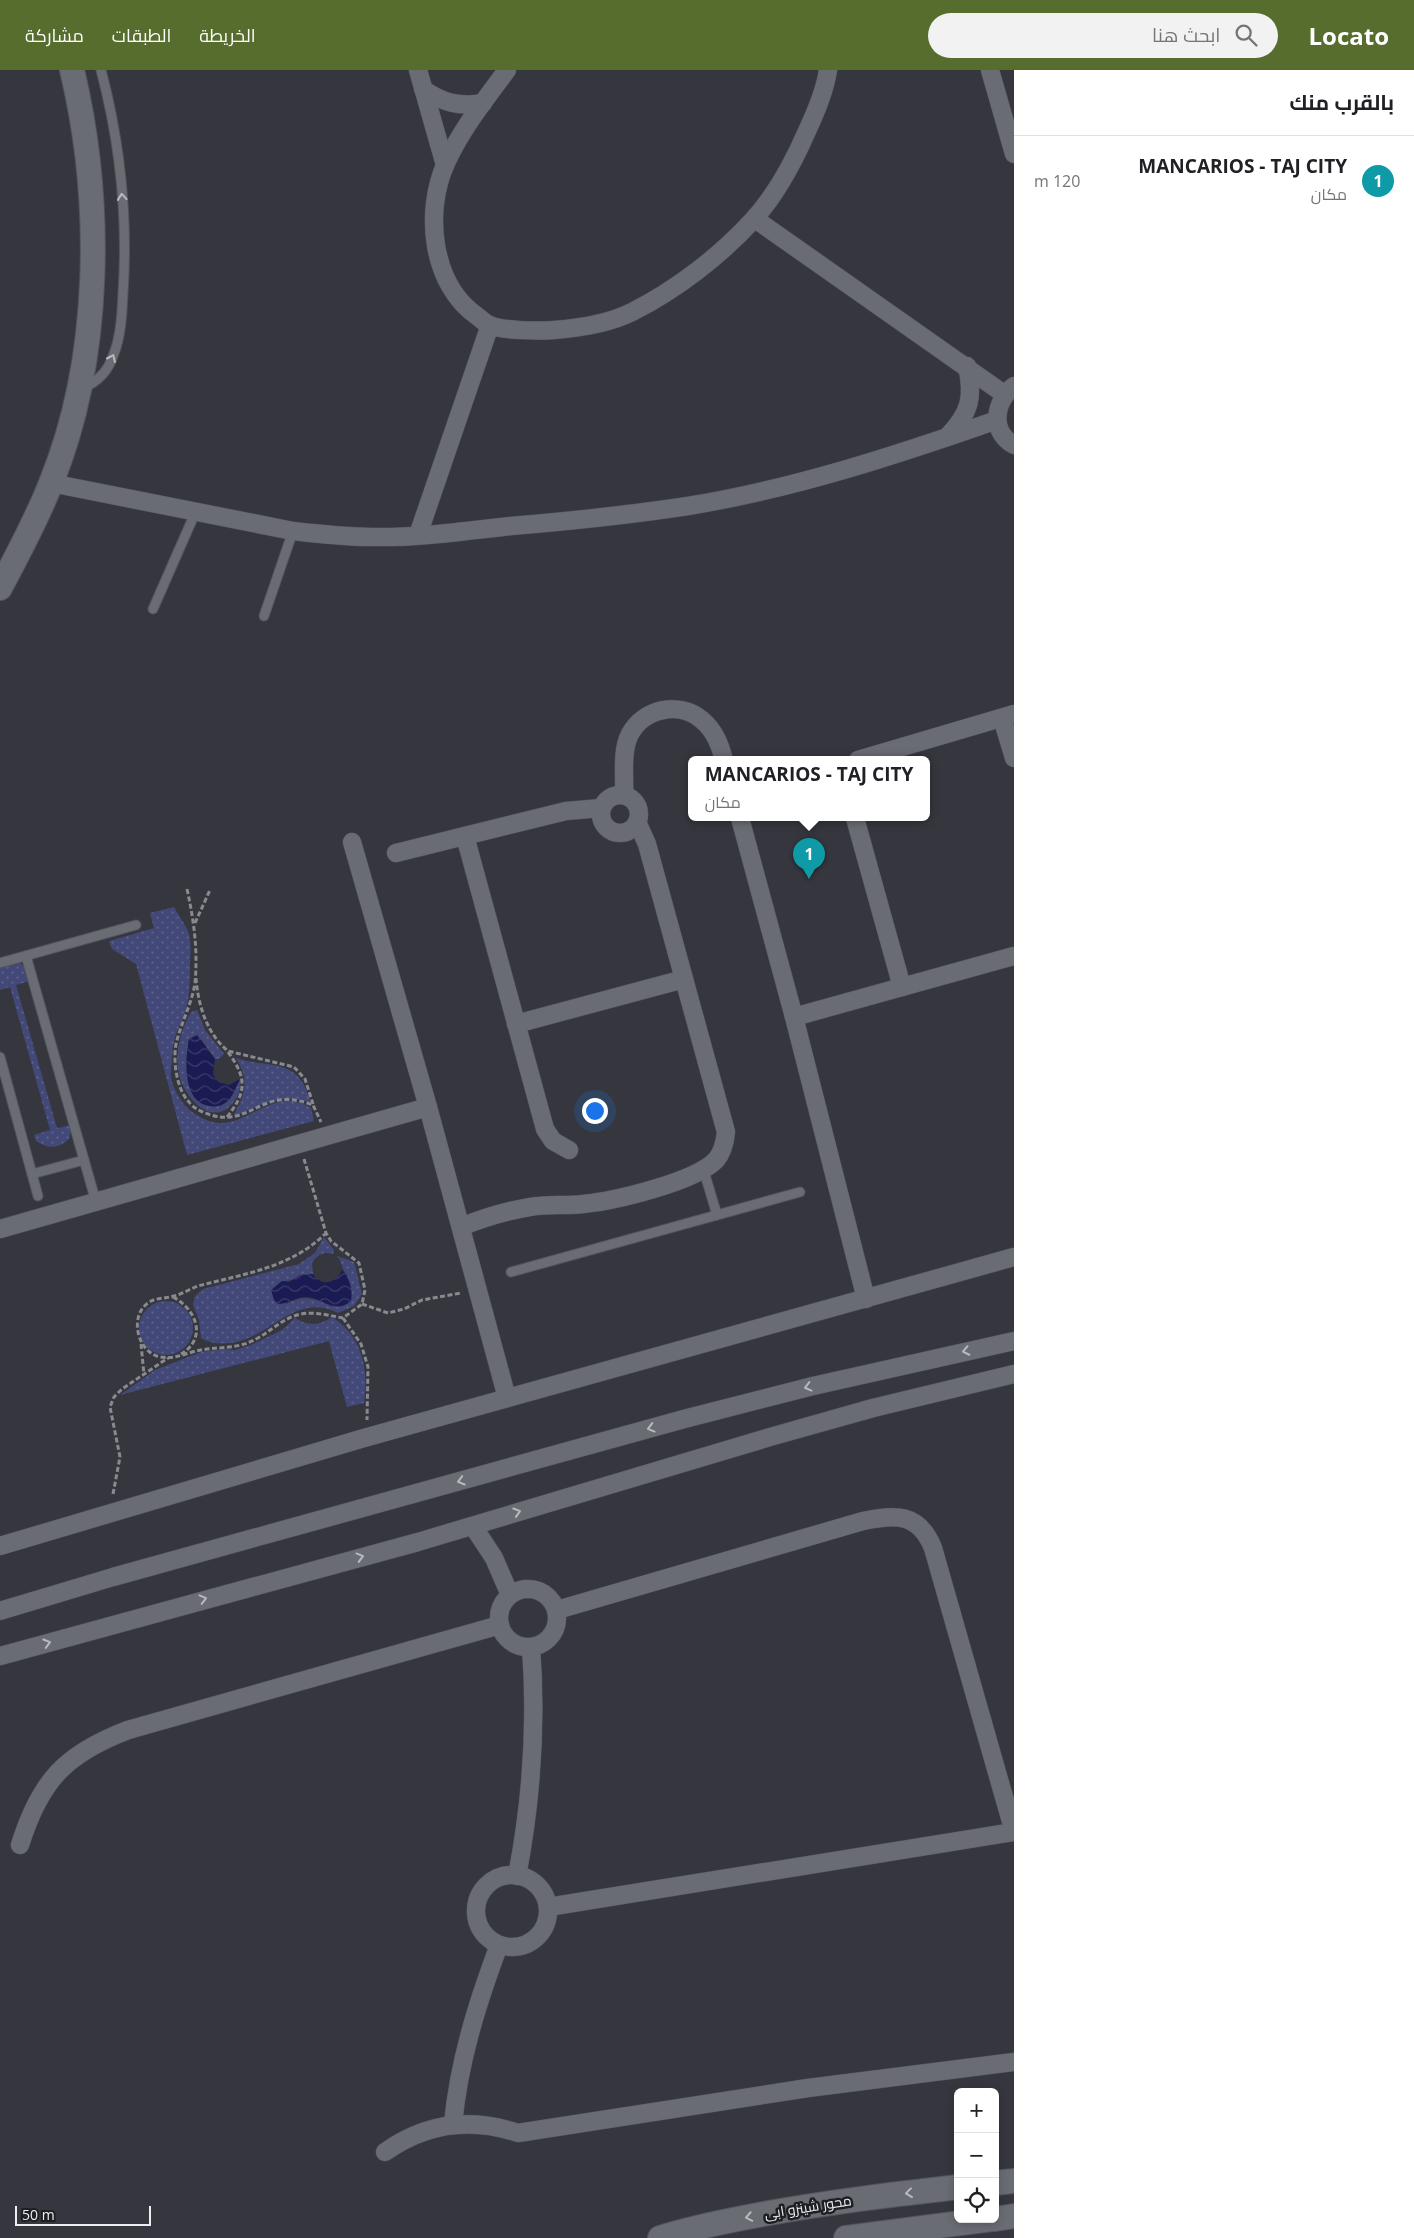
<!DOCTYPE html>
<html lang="ar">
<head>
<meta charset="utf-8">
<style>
	:root { --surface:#fff; --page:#f2f2f2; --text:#202124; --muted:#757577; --line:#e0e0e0; --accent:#566d2d }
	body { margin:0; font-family:"Open Sans",Cairo,sans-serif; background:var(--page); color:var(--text); direction:rtl }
	.controls { position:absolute; right:15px; bottom:15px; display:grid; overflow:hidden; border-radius:8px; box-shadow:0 2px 8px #0003 }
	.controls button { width:45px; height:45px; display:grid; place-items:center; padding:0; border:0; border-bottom:1px solid var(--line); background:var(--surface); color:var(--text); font:25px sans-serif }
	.scale { position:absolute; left:15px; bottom:12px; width:136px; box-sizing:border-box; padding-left:5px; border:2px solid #edeef3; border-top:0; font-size:14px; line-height:18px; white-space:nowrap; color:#edeef3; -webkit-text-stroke:4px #1e1f22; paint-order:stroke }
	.you { position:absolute; left:594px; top:1040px; width:18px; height:18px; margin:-12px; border:4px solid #fff; border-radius:50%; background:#1a73e8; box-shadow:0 0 0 8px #1a73e833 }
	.badge { display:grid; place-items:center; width:32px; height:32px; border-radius:50%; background:var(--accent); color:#fff; font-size:16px; font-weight:700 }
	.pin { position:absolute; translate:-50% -41px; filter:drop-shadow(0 1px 2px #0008) }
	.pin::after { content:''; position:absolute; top:26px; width:18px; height:15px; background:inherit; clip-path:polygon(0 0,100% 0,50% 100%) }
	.popup { position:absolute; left:688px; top:686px; width:242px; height:65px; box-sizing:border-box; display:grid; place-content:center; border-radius:8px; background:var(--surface); filter:drop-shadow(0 1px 4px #0005); font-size:16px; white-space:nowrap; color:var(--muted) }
	.popup b { font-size:19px; color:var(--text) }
	.popup::after { content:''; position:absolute; left:50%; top:100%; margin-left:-10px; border:10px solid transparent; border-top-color:var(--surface) }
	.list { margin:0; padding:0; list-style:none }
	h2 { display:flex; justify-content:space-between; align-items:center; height:65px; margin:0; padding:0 20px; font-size:21px }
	h2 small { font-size:16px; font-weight:400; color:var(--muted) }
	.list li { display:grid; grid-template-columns:32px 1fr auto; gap:15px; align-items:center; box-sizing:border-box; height:90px; padding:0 20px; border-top:1px solid var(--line) }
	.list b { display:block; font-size:19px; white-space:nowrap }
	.list p { margin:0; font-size:16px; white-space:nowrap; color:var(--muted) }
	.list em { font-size:16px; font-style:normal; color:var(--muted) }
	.icon { flex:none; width:28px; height:28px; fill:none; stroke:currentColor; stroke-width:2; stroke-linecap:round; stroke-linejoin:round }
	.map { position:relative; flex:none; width:1014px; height:2168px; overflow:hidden; direction:ltr }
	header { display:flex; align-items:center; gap:30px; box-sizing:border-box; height:70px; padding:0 25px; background:var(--accent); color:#fff }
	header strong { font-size:24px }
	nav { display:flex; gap:28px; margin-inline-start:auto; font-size:18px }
	.search { width:350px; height:45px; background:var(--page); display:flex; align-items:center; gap:12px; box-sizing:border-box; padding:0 18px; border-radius:28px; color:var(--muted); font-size:19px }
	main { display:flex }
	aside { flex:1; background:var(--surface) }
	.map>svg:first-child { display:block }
	.green { fill:url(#green-dots) }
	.water { fill:url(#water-waves) }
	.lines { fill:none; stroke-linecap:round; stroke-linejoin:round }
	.lane-casing { stroke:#53545b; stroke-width:11 }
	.street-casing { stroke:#53545b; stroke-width:19 }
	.secondary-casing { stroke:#53545b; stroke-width:26 }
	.path { stroke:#898a90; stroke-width:3; stroke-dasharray:5 2.5; stroke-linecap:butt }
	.lane { stroke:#6a6c74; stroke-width:9 }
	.street { stroke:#6a6c74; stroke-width:18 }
	.secondary { stroke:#6a6c74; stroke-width:24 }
	.oneway { stroke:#b9bac0 }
	.labels { text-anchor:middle; stroke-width:5; stroke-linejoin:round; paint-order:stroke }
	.street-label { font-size:14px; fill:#edeef3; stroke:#1e1f22 }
</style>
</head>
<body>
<header>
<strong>Locato</strong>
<div class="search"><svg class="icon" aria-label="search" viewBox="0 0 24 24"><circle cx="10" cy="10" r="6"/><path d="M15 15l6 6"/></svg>ابحث هنا</div>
<nav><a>الخريطة</a><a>الطبقات</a><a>مشاركة</a></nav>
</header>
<main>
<aside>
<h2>بالقرب منك<small></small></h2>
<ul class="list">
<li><span class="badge" style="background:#0f9aa8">1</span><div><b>MANCARIOS - TAJ CITY</b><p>مكان</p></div><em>120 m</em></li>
</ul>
</aside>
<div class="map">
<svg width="1014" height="2168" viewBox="0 0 1014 2168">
	<defs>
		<pattern id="green-dots" width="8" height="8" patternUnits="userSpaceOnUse" patternTransform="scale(1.25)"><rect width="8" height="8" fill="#424877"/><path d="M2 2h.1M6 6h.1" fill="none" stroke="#5e638b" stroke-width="1.8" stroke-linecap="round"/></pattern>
		<pattern id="water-waves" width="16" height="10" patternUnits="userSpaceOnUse" patternTransform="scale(1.25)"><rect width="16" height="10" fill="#1b1b54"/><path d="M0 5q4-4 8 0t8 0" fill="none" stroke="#3c3c6d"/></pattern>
	</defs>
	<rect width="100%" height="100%" fill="#36373e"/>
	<g class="green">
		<path d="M174,837C179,846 186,855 189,864C191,872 191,883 190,891C190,908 190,927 185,943C183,951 178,957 176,964C172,977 172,989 171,1002C170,1013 177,1024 183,1033C188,1040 196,1045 204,1049C242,1068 270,1012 311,1038L314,1051L187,1085L136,894L112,879L109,871L154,858L150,843Z"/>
		<path d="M18,891L25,897L30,911L16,915L57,1058L72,1055L69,1069C58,1079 48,1079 36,1071L34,1065L50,1060L10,917L0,920V894Z"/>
		<path d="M197,940L205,960L224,984L219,989H215L202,970L189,969L186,992L220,1036L230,1029L240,1009C242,1016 239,1024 235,1030C214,1061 184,1028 179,1004C174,982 181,960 191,942Z"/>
		<path d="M236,988C270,999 296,986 310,1029L309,1032C282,1023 260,1035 235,1046L234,1044C246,1024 249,1009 236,988Z"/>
		<path d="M324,1167L334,1180L333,1184C323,1181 317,1185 312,1193L313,1204C301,1205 293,1212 282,1211L286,1234C303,1224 316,1228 332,1237L348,1206C341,1200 343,1193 337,1186L354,1192L362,1224L354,1236L338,1243C295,1222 274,1266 231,1273C220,1274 211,1274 201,1268L199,1250L193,1235L195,1226L203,1219L299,1194L315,1183Z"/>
		<circle cx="166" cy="1258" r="27"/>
		<path d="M332,1247C362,1266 369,1299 364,1333L347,1337L329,1271L120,1325L155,1300L201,1282L224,1279L235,1280L251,1275L282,1260L295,1248C308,1256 319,1256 332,1247Z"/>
	</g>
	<g class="water">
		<path d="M197,965L215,989L213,1004L218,1012L229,1015L240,1009C233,1024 229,1039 209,1036C182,1032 185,989 189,969Z"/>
		<path d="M342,1200C350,1208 353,1220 351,1231C335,1245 324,1228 306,1227C296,1227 288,1234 278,1234L274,1230L271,1220L282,1211L289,1212L300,1205L313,1204C321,1217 336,1214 342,1200Z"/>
	</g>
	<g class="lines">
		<g class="lane-casing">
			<g id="lane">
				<path d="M83,318C97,312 108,301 113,286C121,267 122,244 123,223C128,148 120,72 101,0"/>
				<polyline points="153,539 196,441"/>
				<polyline points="264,546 293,461"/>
				<polyline points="26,886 96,1132"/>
				<polyline points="0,893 136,855"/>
				<polyline points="0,987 38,1126"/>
				<polyline points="703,1098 717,1145"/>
				<polyline points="32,1104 84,1090"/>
				<polyline points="511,1202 800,1122"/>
			</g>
		</g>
		<g class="street-casing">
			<g id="street">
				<polyline points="418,0 445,95"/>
				<path d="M507,0C485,30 462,58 446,93C424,141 431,214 477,246C481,249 485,253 489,255C503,261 539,261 554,260C580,258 608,254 632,242C676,220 720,186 753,150C776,125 794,91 807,61C816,42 825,21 828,0"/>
				<polyline points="990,0 1014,84"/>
				<path d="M423,19C443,33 459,37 483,33"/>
				<polyline points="755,149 1004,324"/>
				<path d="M1014,316C995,331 989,361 1014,375"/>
				<path d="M948,366C970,343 974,327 967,296"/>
				<path d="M51,413L293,461C319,464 345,467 372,467C418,468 465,461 511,456C570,451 629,445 688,436C793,419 897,385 997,350"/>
				<polyline points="418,465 490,255"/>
				<polyline points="1002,648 1014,688"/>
				<polyline points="858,690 1014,644"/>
				<circle cx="620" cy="744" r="19"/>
				<path d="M624,725C625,706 621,681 630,664C644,638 680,631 702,650C715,661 720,675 724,690"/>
				<polyline points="740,748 794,947 866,1229"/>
				<polyline points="855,748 902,917"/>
				<polyline points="465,766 545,1059 553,1071 569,1080"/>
				<polyline points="352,772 428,1037 507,1328"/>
				<polyline points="396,783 566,741 601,738"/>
				<polyline points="794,947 1014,886"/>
				<polyline points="516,954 684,909"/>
				<path d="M461,1157C483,1148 506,1141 530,1137C548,1134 566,1136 583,1134C614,1131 695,1112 716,1090C723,1082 725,1072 726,1062L647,774L637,752"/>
				<polyline points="0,1159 428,1037"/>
				<polyline points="473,1456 494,1488 510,1525"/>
				<polyline points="0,1476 364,1368 1014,1187"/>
				<circle cx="528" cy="1548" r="29"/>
				<path d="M557,1540L863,1451C896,1444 919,1443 933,1478L1014,1762"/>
				<polyline points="0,1541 113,1507 684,1349 813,1316 1014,1271"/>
				<polyline points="0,1586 418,1472 770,1367 873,1338 1014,1304"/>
				<path d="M20,1775C40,1711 65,1684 128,1660L500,1555"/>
				<circle cx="512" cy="1841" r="36"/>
				<path d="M517,1806C532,1728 537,1656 531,1577"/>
				<polyline points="548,1837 1014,1762"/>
				<path d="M453,2054C459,1991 477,1934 499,1875"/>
				<path d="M385,2082C426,2053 470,2047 518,2063L808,2018L1014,1992"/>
			</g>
		</g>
		<g class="secondary-casing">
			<g id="secondary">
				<path d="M0,518C18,484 37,449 51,413C102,288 103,130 72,0"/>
				<polyline points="995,2113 1014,2111"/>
				<polyline points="995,2149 1014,2146"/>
				<path d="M660,2168C690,2158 722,2152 753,2146C821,2133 889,2125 958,2117"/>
				<polyline points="846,2168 992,2149"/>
			</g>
		</g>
		<g class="path">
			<path d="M187,819C194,851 198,880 195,913C192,933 182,951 177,970C172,987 176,1019 189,1032C194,1039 204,1043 211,1045C233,1052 246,1042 265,1034C281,1027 298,1029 313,1035L321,1052"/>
			<polyline points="195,853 210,820"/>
			<path d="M196,908C198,935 207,964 228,981L294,997L305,1009L313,1034"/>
			<path d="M227,1047C247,1022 247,1008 228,982"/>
			<path d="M304,1089L326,1163L331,1171L359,1193L365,1220L362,1234L343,1248C327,1245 310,1240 294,1246C275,1253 264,1269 241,1275C224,1279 207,1277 189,1283C179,1286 171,1289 160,1287C137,1282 129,1246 148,1233C156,1227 165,1229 174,1226C182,1224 190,1219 198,1216C243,1204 291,1198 326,1163"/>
			<path d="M173,1227C196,1239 208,1268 181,1284"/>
			<polyline points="362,1234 388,1243 404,1239 422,1230 461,1223"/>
			<polyline points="343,1248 361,1274 368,1297 367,1350"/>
			<polyline points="141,1274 144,1305"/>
			<polyline points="113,1424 120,1387 110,1337 114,1327 122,1319 168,1288"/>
		</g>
		<use href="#lane" class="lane"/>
		<use href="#street" class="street"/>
		<use href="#secondary" class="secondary"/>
	</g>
	<defs><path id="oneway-chevron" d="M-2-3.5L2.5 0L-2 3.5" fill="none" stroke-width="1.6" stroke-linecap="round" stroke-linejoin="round" transform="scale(1.25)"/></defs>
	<g class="oneway">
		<use href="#oneway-chevron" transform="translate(122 127) rotate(-95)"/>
		<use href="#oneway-chevron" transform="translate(112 288) rotate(-66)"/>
		<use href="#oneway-chevron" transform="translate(966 1281) rotate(168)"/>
		<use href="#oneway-chevron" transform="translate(808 1317) rotate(166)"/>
		<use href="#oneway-chevron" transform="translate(651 1358) rotate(165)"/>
		<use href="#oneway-chevron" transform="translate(461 1411) rotate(164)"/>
		<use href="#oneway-chevron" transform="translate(517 1442) rotate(-17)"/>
		<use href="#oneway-chevron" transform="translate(360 1487) rotate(-15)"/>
		<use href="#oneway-chevron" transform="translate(203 1529) rotate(-15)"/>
		<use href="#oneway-chevron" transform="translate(47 1573) rotate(-16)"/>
		<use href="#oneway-chevron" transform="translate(909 2123) rotate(173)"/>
		<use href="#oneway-chevron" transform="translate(749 2147) rotate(169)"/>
	</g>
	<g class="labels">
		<g class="street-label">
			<text transform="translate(808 2137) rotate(-9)" y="5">محور شينزو ابى</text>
		</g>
	</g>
</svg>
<div class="controls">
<button>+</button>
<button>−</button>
<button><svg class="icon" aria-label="locate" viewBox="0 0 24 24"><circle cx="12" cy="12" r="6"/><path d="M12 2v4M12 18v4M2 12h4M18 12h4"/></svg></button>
</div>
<div class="scale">50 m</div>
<div class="you"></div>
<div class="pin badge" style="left:809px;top:809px;background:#0f9aa8">1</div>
<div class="popup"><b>MANCARIOS - TAJ CITY</b>مكان</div>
</div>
</main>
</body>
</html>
